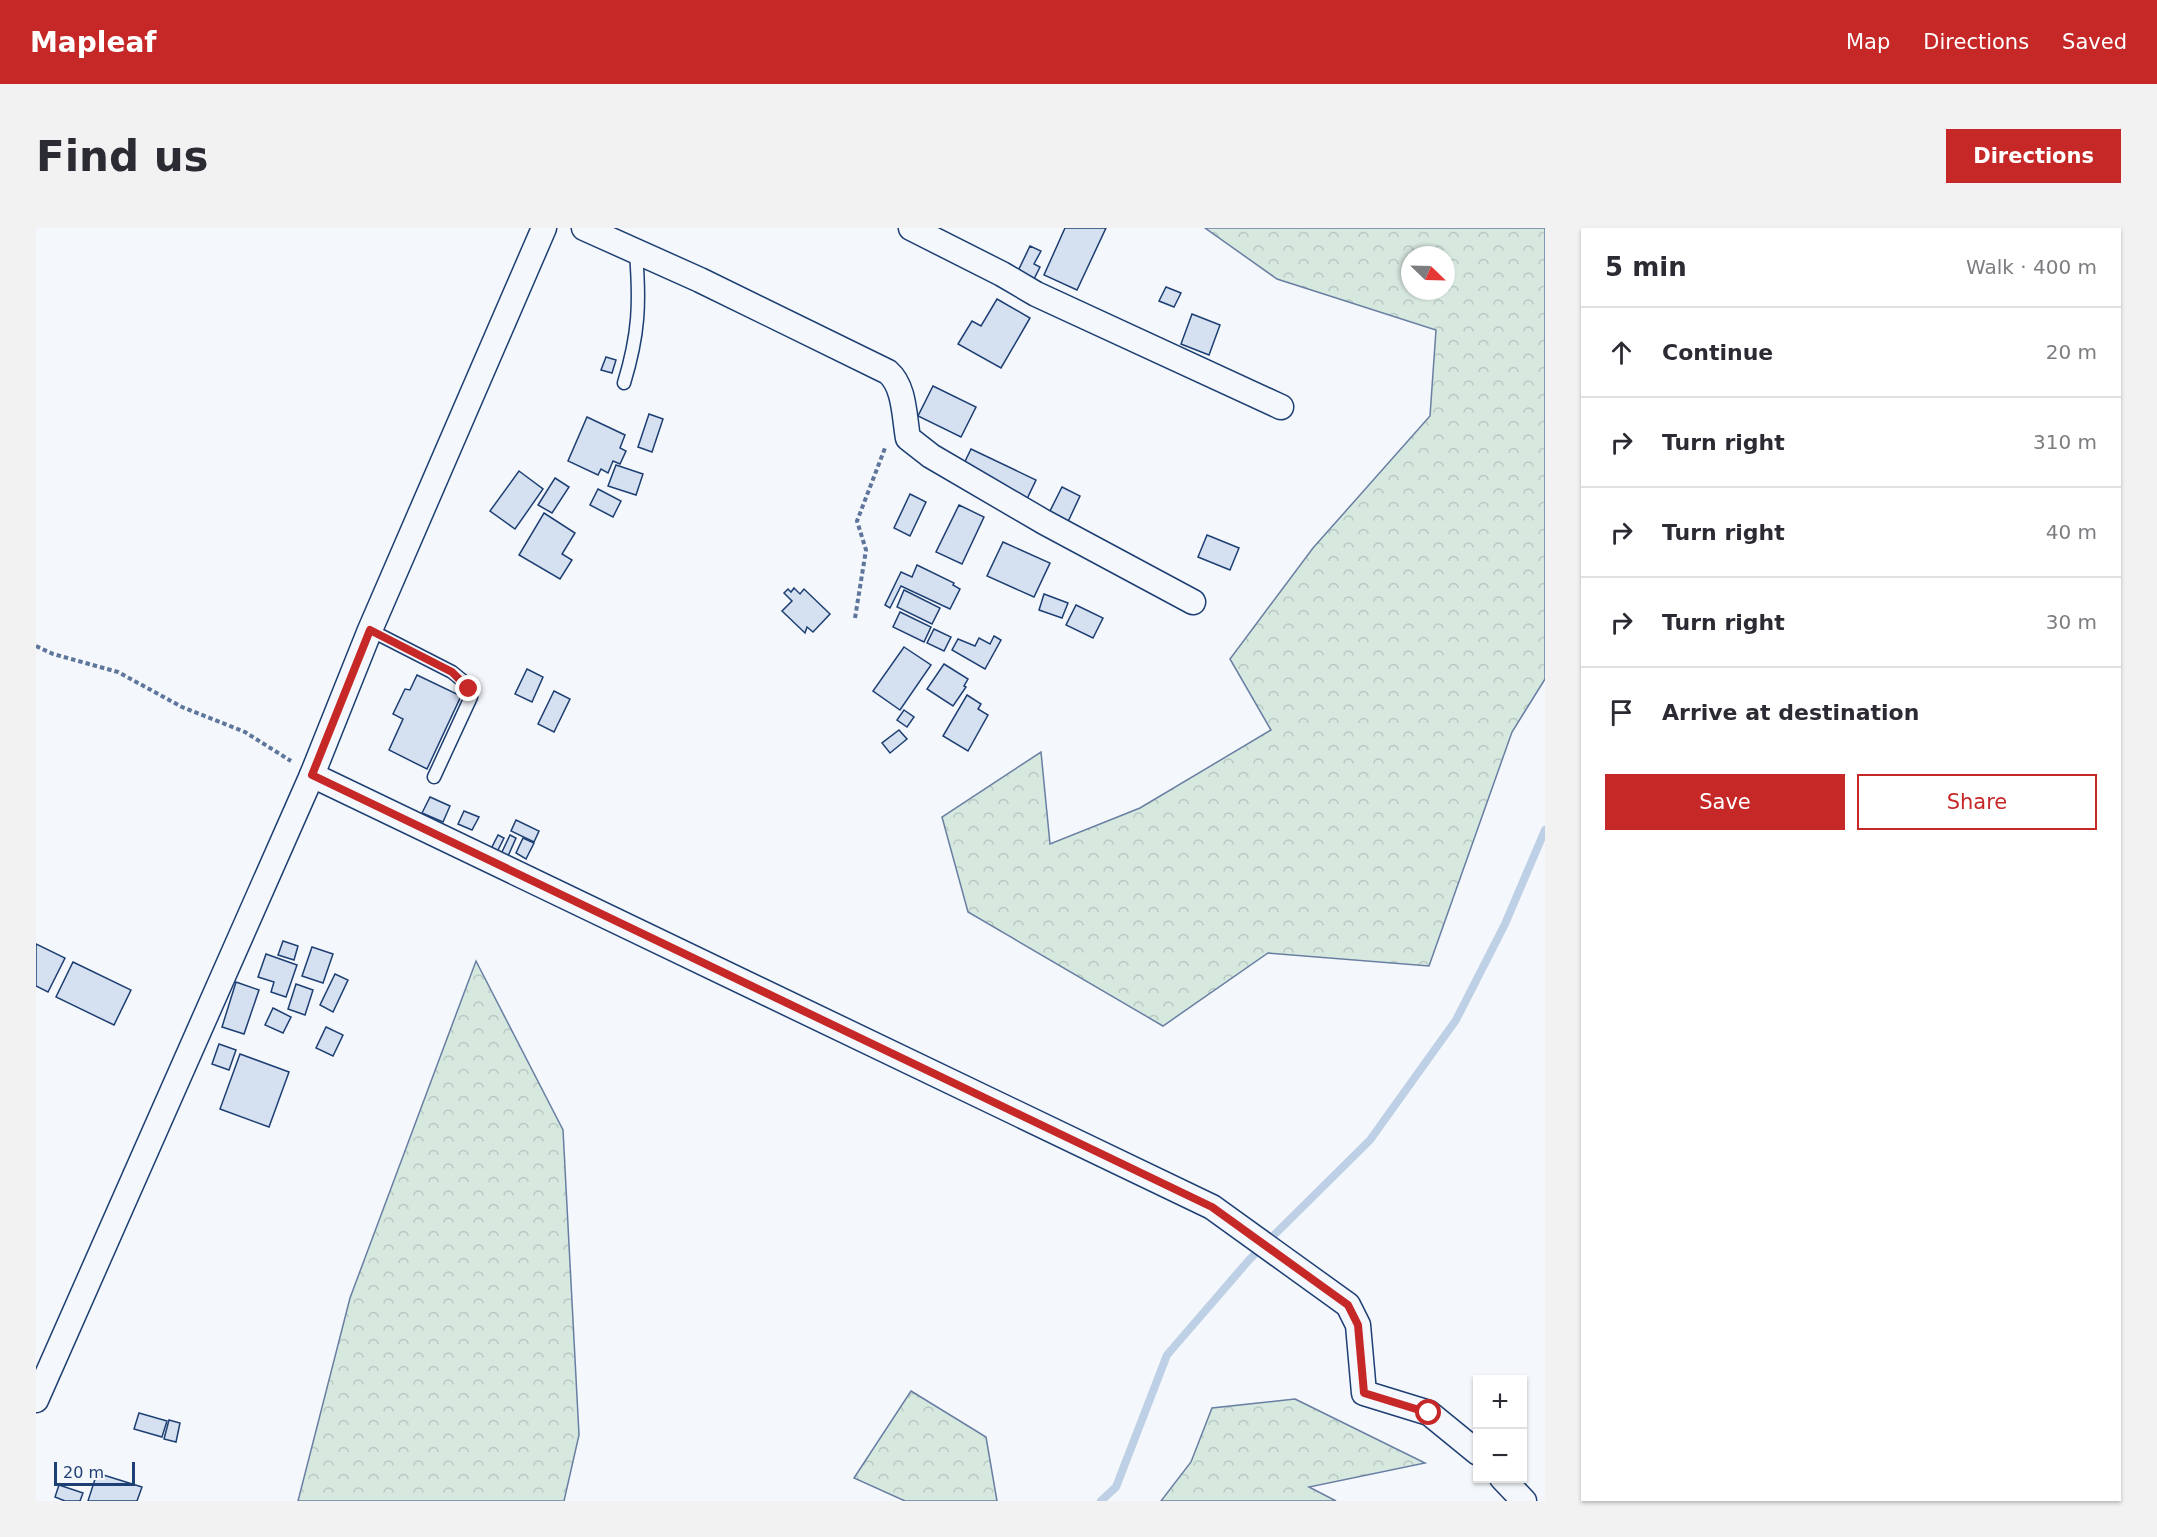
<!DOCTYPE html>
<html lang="en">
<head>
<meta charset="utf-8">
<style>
	:root { --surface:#fff; --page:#f2f2f3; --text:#2b2b33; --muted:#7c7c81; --line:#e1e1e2; --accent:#c62828 }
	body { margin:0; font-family:"DejaVu Sans",sans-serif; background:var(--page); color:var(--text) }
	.controls { position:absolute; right:18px; bottom:18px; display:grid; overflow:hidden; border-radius:0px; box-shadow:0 2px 4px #0004 }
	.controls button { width:54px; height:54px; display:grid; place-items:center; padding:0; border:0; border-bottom:2px solid var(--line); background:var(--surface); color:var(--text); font:30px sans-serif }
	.compass { position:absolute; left:1365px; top:18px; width:54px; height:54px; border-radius:50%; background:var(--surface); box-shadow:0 2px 4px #0004; rotate:113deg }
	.scale { position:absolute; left:18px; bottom:15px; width:81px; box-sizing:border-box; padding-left:6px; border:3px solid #1d3f73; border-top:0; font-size:16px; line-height:21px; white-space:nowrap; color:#1d3f73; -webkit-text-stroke:4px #f4f7fb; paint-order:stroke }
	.stop { position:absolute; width:18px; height:18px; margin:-14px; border:4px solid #c62828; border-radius:50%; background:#fff }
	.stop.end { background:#c62828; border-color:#fff; box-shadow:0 2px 6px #0008 }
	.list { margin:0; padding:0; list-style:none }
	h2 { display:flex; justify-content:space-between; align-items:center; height:78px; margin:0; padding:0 24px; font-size:26px }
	h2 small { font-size:20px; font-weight:400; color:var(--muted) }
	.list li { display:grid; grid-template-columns:39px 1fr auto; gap:18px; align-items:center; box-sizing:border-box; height:90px; padding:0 24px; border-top:2px solid var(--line) }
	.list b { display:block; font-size:22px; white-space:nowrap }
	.list em { font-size:20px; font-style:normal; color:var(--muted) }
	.actions { display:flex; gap:12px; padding:18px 24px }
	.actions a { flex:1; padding:14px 0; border:2px solid var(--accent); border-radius:0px; text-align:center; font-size:21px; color:var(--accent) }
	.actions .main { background:var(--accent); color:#fff }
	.icon { flex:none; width:33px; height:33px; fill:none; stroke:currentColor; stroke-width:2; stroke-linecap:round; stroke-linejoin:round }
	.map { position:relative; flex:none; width:1509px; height:1273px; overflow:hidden; border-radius:0px }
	header { display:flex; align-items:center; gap:36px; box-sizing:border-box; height:84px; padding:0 30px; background:var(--accent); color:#fff }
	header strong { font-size:28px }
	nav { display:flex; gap:33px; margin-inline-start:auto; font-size:21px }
	.intro { display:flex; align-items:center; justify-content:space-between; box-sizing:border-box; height:144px; padding:0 36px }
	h1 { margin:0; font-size:42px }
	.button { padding:15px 27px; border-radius:0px; background:var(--accent); color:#fff; font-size:21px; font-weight:700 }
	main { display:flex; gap:36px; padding:0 36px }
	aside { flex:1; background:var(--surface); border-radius:0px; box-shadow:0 2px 4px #0004 }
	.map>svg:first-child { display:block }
	.forest { fill:url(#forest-crowns); stroke:#687fa3; stroke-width:1.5; fill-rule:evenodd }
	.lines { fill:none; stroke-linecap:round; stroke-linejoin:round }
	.stream { stroke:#bed0e5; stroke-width:8 }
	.building { fill:#d5e0f0; stroke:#1d3f73; stroke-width:1.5 }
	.service-casing { stroke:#1d3f73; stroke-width:15 }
	.minor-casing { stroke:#1d3f73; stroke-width:27 }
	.path { stroke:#5e769c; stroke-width:4; stroke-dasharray:4.5 3; stroke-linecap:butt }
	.service { stroke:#f4f7fb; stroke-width:12 }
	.minor { stroke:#f4f7fb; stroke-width:24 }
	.route { stroke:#c62828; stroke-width:8 }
</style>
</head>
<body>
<header>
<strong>Mapleaf</strong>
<nav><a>Map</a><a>Directions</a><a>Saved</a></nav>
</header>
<div class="intro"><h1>Find us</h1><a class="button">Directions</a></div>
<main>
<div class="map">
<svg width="1509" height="1273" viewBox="0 0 1509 1273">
	<defs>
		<pattern id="forest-crowns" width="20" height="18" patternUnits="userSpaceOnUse" patternTransform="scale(1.5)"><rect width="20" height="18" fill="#d7e8df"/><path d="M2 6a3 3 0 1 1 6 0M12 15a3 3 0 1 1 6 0" fill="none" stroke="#b8c8c3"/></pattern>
	</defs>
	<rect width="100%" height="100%" fill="#f4f7fb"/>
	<g class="forest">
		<path d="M1169,0H1509V451L1476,504L1393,738L1232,725L1127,798L932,684L906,589L1005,524L1014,616L1104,580L1235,502L1194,431L1277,320L1394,188L1400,102L1241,51ZM1374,27H1410V63H1374Z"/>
		<polygon points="440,733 527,902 543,1207 528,1273 262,1273 314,1070"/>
		<polygon points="875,1163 950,1209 961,1273 869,1273 818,1250"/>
		<polygon points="1259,1171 1389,1235 1273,1259 1300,1273 1125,1273 1155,1234 1176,1180"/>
	</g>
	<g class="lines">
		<polyline class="stream" points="1065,1273 1080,1259 1131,1127 1213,1032 1334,912 1420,792 1469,696 1509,602"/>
	</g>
	<g class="building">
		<polygon points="1029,0 1070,0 1041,62 1008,47"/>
		<polygon points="994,18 1005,23 998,36 1004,39 998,51 982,43"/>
		<polygon points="1130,59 1145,65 1138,79 1123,73"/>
		<polygon points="961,71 994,90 965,140 922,116 936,93 945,98"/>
		<polygon points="1156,86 1184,97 1173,127 1145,116"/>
		<polygon points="570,129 580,132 576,145 565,142"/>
		<polygon points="897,158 940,179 925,209 882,188"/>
		<polygon points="613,186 627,191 616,224 602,219"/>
		<polygon points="551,189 589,207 584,220 590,223 584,236 577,233 572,245 565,241 562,247 532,233"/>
		<polygon points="935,221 1000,252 989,275 924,244"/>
		<polygon points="580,237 607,246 600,267 572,258"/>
		<polygon points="483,243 507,261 479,301 454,283"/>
		<polygon points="519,250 533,259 516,285 502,277"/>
		<polygon points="1026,259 1044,268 1030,298 1011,289"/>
		<polygon points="562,261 585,273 577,289 554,277"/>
		<polygon points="874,266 890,274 874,308 858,300"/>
		<polygon points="923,277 948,289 926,336 900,324"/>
		<polygon points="508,285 539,305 526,326 536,332 524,351 483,327"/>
		<polygon points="1171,307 1203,320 1194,342 1162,329"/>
		<polygon points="967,314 1014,335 998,369 951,348"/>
		<polygon points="881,337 918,355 917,357 924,361 914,381 865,358 854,380 849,377 865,344 876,349"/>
		<polygon points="758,360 764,366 768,361 794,386 777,404 771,399 769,405 746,383 756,373 748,365 752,361 755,364"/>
		<polygon points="868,362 904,380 896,396 861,379"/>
		<polygon points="1008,366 1032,375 1026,390 1003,382"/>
		<polygon points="1040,377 1067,390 1057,410 1030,397"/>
		<polygon points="864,384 895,399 888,414 857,399"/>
		<polygon points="898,401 915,409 908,423 891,415"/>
		<polygon points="958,408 965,412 949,441 916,422 922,411 939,418 943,410 954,416"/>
		<polygon points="868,419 895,437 864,482 837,463"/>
		<polygon points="908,436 932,451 928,458 930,459 917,478 891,461"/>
		<polygon points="491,441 507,449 496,474 479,466"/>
		<polygon points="381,447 425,468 391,541 353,522 367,491 357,486 369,461 374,462"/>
		<polygon points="518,463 534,471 518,504 502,496"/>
		<polygon points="931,467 945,476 942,481 952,487 932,523 907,508"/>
		<polygon points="868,482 878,489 871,499 861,492"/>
		<polygon points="863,502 871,511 854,525 846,515"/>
		<polygon points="394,569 414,578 407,594 386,585"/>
		<polygon points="428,583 443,589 436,602 422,596"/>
		<polygon points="480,592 503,603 498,614 475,603"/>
		<polygon points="462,607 468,610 461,624 455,621"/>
		<polygon points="474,607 480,610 472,628 465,626"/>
		<polygon points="487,610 498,615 490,631 480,625"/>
		<polygon points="247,713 262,718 258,732 242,727"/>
		<polygon points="0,716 29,730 12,764 0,758"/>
		<polygon points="276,719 297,726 287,755 266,748"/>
		<polygon points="230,726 261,737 250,769 235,764 238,754 222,749"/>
		<polygon points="37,734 95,762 78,797 20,769"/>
		<polygon points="299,746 312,752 297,784 284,777"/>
		<polygon points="200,754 223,762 208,806 186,799"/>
		<polygon points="260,756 277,762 269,787 252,781"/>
		<polygon points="237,780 255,789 247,805 229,797"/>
		<polygon points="290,799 307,807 297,828 280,820"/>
		<polygon points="183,816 200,822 193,842 176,836"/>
		<polygon points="204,826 253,844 233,899 184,881"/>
		<polygon points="103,1185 131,1193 126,1209 98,1201"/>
		<polygon points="133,1192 144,1195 140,1214 128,1211"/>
		<polygon points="61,1245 106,1259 101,1273 52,1273"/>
		<polygon points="23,1257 47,1265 44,1273 29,1273 19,1269"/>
	</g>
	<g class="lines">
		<g class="service-casing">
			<g id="service">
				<path d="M588,155C603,106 604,75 600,25"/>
				<polyline points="334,402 416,444 427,453 433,461 435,469 398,549"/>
			</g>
		</g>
		<g class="minor-casing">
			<g id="minor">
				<path d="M548,0L664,52L852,144C869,159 868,188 872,210L895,228L1008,294L1157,374"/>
				<polyline points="875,0 966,46 1000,66 1245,179"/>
				<polyline points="276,547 1176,979 1312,1077 1322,1097 1328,1165 1393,1185 1442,1225"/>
				<polyline points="0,1172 276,547 334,402 508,0"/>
				<polyline points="1466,1250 1488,1273"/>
			</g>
		</g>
		<g class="path">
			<polyline points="819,390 830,322 821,293 849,220"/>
			<polyline points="0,418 17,426 82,444 146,479 209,504 255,533"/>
		</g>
		<use href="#service" class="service"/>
		<use href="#minor" class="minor"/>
	</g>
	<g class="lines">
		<polyline class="route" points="433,461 416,444 334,402 276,547 1176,979 1312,1077 1322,1097 1328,1165 1393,1185"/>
	</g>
</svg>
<div class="controls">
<button>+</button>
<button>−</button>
</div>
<svg class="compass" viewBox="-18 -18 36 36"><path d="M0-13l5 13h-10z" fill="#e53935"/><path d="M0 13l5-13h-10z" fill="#7c7c81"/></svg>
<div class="scale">20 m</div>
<div class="stop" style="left:1393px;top:1185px"></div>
<div class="stop end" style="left:433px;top:461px"></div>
</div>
<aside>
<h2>5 min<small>Walk · 400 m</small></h2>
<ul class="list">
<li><svg class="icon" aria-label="ahead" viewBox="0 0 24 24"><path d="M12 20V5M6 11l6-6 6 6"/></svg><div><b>Continue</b></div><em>20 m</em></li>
<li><svg class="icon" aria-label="right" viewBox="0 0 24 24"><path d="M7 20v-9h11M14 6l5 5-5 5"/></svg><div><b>Turn right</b></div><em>310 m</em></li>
<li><svg class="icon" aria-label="right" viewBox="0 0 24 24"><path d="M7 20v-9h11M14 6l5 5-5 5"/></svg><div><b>Turn right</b></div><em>40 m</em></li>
<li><svg class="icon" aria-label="right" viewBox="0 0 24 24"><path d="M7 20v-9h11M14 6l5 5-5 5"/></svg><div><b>Turn right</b></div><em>30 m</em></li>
<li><svg class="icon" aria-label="arrive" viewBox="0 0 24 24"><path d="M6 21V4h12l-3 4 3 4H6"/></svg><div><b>Arrive at destination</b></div></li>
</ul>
<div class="actions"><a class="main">Save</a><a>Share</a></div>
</aside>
</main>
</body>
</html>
